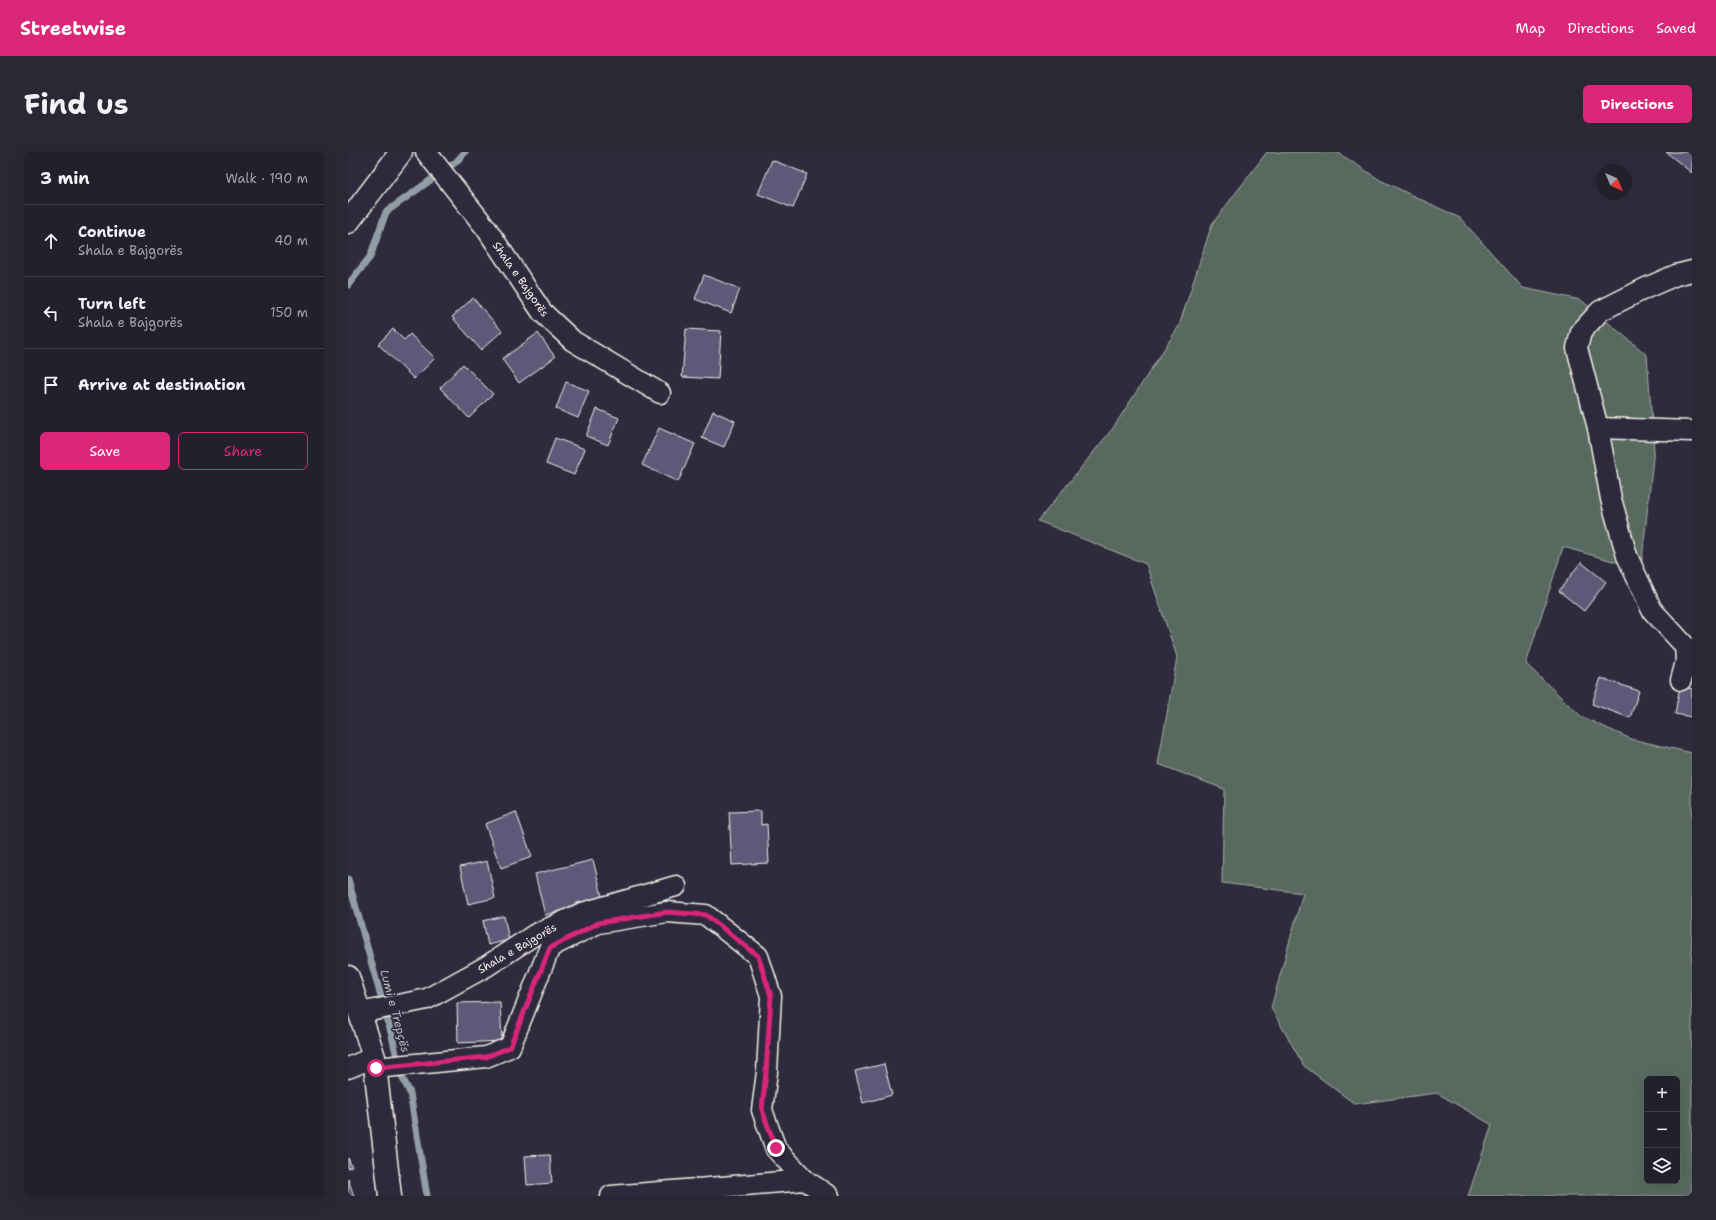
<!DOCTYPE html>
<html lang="en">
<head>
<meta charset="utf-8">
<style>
	:root { --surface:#23202e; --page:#2b2836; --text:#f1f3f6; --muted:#a3a3aa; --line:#403e4a; --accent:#db2777 }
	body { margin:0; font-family:"Shantell Sans",sans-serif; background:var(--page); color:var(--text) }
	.controls { position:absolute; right:12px; bottom:12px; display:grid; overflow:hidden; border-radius:6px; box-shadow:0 4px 16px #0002 }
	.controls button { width:36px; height:36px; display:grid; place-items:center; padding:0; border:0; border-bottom:1px solid var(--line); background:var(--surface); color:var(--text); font:20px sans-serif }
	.compass { position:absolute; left:1248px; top:12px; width:36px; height:36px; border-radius:50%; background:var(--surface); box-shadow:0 4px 16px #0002; rotate:136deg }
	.stop { position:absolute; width:12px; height:12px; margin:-9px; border:3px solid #db2777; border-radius:50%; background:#fff }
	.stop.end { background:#db2777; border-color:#fff; box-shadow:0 1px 4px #0008 }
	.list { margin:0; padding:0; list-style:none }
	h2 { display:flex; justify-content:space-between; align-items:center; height:52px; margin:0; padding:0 16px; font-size:17px }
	h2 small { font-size:13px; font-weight:400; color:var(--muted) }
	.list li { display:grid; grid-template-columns:26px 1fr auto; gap:12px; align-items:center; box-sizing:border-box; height:72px; padding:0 16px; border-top:1px solid var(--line) }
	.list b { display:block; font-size:15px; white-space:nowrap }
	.list p { margin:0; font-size:13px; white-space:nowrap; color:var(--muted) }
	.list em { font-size:13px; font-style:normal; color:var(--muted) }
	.actions { display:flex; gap:8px; padding:12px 16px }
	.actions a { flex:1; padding:9px 0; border:1px solid var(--accent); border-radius:6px; text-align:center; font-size:14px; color:var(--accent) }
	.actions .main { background:var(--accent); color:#fff }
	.icon { flex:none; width:22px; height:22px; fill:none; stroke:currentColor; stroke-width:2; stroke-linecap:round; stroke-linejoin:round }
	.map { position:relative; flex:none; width:1344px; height:1044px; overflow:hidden; border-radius:6px }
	header { display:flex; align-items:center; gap:24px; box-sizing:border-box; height:56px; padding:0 20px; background:var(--accent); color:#fff }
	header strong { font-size:19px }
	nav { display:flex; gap:22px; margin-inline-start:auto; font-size:14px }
	.intro { display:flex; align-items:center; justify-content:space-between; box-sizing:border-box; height:96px; padding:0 24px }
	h1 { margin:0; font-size:28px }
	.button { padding:10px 18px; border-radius:6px; background:var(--accent); color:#fff; font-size:14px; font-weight:700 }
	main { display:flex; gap:24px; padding:0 24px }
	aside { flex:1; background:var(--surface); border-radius:6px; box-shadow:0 4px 16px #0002 }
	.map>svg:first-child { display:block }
	.green { fill:#596a61; stroke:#a6aea4; fill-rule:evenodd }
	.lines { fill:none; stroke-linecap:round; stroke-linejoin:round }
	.stream { stroke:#919ea6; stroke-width:7 }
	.building { fill:#5c5a78; stroke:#f4f1e8 }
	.street-casing { stroke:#f4f1e8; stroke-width:23 }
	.secondary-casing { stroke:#f4f1e8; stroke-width:25 }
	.street { stroke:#2f2a3d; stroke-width:20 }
	.secondary { stroke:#2f2a3d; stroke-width:22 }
	.route { stroke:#db2777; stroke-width:5 }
	.labels { text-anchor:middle; stroke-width:3; stroke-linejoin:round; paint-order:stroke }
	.street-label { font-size:11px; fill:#f4f1e8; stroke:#2f2a3d }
	.water-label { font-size:12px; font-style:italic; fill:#b2babc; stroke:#2f2a3d }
</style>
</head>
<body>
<header>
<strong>Streetwise</strong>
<nav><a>Map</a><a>Directions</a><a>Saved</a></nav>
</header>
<div class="intro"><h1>Find us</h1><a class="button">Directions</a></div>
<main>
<aside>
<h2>3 min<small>Walk · 190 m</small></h2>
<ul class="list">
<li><svg class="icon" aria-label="ahead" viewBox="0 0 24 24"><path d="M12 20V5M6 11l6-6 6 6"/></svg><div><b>Continue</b><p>Shala e Bajgorës</p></div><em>40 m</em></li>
<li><svg class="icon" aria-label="left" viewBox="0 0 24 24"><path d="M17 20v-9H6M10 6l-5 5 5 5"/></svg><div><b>Turn left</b><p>Shala e Bajgorës</p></div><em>150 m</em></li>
<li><svg class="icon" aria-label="arrive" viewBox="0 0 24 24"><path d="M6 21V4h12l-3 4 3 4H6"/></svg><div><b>Arrive at destination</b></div></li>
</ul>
<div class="actions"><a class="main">Save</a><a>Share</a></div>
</aside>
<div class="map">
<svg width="1344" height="1044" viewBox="0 0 1344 1044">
	<rect width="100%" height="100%" fill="#2f2a3d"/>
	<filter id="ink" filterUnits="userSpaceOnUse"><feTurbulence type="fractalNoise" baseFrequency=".025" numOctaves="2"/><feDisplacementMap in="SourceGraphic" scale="8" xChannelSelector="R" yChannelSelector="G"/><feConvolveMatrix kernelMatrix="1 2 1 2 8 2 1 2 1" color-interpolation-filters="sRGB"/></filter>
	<g filter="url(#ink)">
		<path class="green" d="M919,0H989L1032,28L1112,66L1175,136L1233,148L1299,203L1306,297L1293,417L1215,395L1178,512L1234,565L1283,587L1344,601V1044H1120L1144,973L1089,941L1007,952L956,914L923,856L955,741L874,731L876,637L810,612L829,505L798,412L690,369L765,276L831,174L864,72ZM1299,927H1329V1029H1299Z"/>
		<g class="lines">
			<g class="stream">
				<polyline points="0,133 22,105 38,60 108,10 117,0"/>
				<polyline points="0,727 44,884 53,923 62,941 79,1044"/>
			</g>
		</g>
		<g class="building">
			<polygon points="1318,0 1344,0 1344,21"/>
			<polygon points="424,8 459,22 445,56 410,42"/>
			<polygon points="356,123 392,137 383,161 347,147"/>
			<polygon points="125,146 154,179 133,198 104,165"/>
			<polygon points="45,177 56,188 62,182 87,206 66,227 30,192"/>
			<polygon points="338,177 373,179 370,227 334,225"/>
			<polygon points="190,181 207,205 171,231 154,207"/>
			<polygon points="115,212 145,242 121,266 92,236"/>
			<polygon points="218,230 241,239 230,266 208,257"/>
			<polygon points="249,257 271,266 260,293 238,284"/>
			<polygon points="365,259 387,269 376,295 354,286"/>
			<polygon points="311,276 347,292 330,330 294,313"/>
			<polygon points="207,286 237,297 226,323 198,312"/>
			<polygon points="1233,410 1258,430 1236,459 1211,439"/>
			<polygon points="1253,526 1291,539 1282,566 1244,552"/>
			<polygon points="1332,534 1344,537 1344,565 1327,562"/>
			<polygon points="413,659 413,673 419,672 421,711 384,713 381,660"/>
			<polygon points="168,660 184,705 153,716 137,672"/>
			<polygon points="245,708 255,748 197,763 187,722"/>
			<polygon points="139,709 147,746 120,752 112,715"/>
			<polygon points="156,764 161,788 140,793 135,769"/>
			<polygon points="152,850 154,889 110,891 109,851"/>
			<polygon points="536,912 544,943 515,951 507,919"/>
			<polygon points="202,1003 204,1031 179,1033 177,1004"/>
			<polygon points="0,1006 4,1015 0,1016"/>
			<polygon points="0,1027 6,1044 0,1044"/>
		</g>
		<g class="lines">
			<g class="street-casing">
				<g id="street">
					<polyline points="78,0 138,76 194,160 225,189 312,241"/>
					<polyline points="1250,276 1344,279"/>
					<polyline points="1333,528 1338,510 1337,494 1304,458 1279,404 1263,347 1250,276 1229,196 1233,180 1252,159 1298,136 1328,123 1344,119"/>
					<polyline points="12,861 79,847 139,814 186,783 234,761 328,734"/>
					<polyline points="0,916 26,905"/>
					<polyline points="28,916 138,905 162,895 202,795 250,771 319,760 358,763 410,804 423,844 419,920 414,958 428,997 457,1028 481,1044"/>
					<polyline points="263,1044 457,1028"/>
				</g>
			</g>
			<g class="secondary-casing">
				<g id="secondary">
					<polyline points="0,70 53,0"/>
					<polyline points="0,825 26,905 42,1044"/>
				</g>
			</g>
			<use href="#street" class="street"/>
			<use href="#secondary" class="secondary"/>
		</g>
	</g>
	<g class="lines" filter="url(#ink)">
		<polyline class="route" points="28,916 138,905 162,895 202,796 250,771 319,760 358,763 410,804 423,844 418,920 414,958 428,996"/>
	</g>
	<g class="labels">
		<g class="street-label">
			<text transform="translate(173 127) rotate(55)" y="4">Shala e Bajgorës</text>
			<text transform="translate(169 796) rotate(-30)" y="4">Shala e Bajgorës</text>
		</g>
		<g class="water-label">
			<text transform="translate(47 859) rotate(75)" y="4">Lumi e Trepçës</text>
		</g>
	</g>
</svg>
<div class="controls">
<button>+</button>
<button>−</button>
<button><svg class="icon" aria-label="layers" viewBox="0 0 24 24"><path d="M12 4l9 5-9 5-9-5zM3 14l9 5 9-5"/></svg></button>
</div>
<svg class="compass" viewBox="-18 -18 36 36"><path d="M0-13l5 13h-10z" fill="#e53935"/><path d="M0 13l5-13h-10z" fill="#a3a3aa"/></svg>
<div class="stop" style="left:28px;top:916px"></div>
<div class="stop end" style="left:428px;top:996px"></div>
</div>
</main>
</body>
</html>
